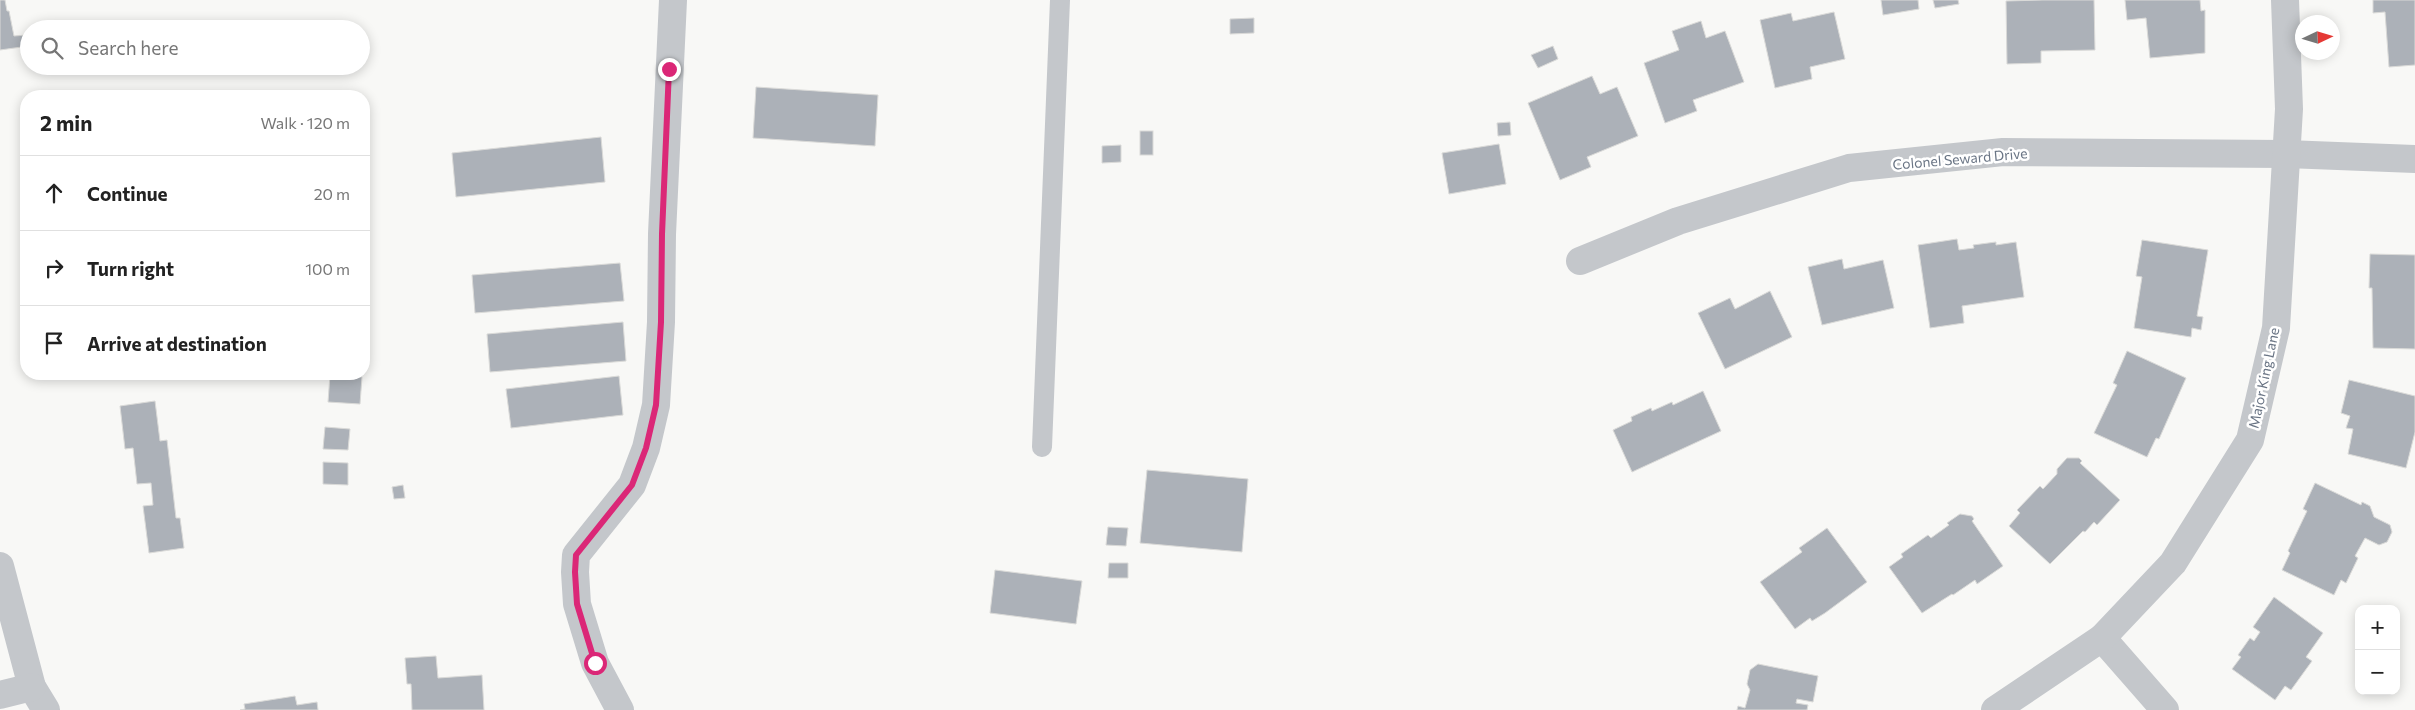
<!DOCTYPE html>
<html lang="en">
<head>
<meta charset="utf-8">
<style>
	:root { --surface:#fff; --page:#f2f2f2; --text:#222; --muted:#767676; --line:#e0e0e0 }
	body { margin:0; font-family:Commissioner,sans-serif; background:var(--page); color:var(--text) }
	.controls { position:absolute; right:15px; bottom:15px; display:grid; overflow:hidden; border-radius:10px; box-shadow:0 2px 12px #0003 }
	.controls button { width:45px; height:45px; display:grid; place-items:center; padding:0; border:0; border-bottom:1px solid var(--line); background:var(--surface); color:var(--text); font:25px sans-serif }
	.compass { position:absolute; left:2295px; top:15px; width:45px; height:45px; border-radius:50%; background:var(--surface); box-shadow:0 2px 12px #0003; rotate:86deg }
	.stop { position:absolute; width:15px; height:15px; margin:-11px; border:4px solid #db2777; border-radius:50%; background:#fff }
	.stop.end { background:#db2777; border-color:#fff; box-shadow:0 1px 5px #0008 }
	.list { margin:0; padding:0; list-style:none }
	h2 { display:flex; justify-content:space-between; align-items:center; height:65px; margin:0; padding:0 20px; font-size:21px }
	h2 small { font-size:16px; font-weight:400; color:var(--muted) }
	.list li { display:grid; grid-template-columns:32px 1fr auto; gap:15px; align-items:center; box-sizing:border-box; height:75px; padding:0 20px; border-top:1px solid var(--line) }
	.list b { display:block; font-size:19px; white-space:nowrap }
	.list em { font-size:16px; font-style:normal; color:var(--muted) }
	.icon { flex:none; width:28px; height:28px; fill:none; stroke:currentColor; stroke-width:2; stroke-linecap:round; stroke-linejoin:round }
	.map { position:relative; flex:none; width:2415px; height:710px; overflow:hidden }
	.search { position:absolute; background:var(--surface); box-shadow:0 2px 12px #0003; left:20px; top:20px; width:350px; height:55px; display:flex; align-items:center; gap:12px; box-sizing:border-box; padding:0 18px; border-radius:28px; color:var(--muted); font-size:19px }
	.panel { position:absolute; background:var(--surface); box-shadow:0 2px 12px #0003; left:20px; top:90px; width:350px; height:290px; border-radius:20px }
	.map>svg:first-child { display:block }
	.building { fill:#acb1b8; stroke:#dadad8 }
	.lines { fill:none; stroke-linecap:round; stroke-linejoin:round }
	.lane { stroke:#c4c7cb; stroke-width:20 }
	.street { stroke:#c4c7cb; stroke-width:28 }
	.route { stroke:#db2777; stroke-width:6 }
	.labels { text-anchor:middle; stroke-width:5; stroke-linejoin:round; paint-order:stroke }
	.street-label { font-size:14px; fill:#6a7585; stroke:#fff }
</style>
</head>
<body>
<div class="map">
<svg width="2415" height="710" viewBox="0 0 2415 710">
	<rect width="100%" height="100%" fill="#f8f8f6"/>
	<g class="building">
		<polygon points="0,0 5,0 7,11 9,11 14,36 27,35 29,46 0,50"/>
		<polygon points="1881,0 1918,0 1919,9 1883,15"/>
		<polygon points="1933,0 1958,0 1959,4 1935,8"/>
		<polygon points="2043,0 2094,0 2095,50 2041,51 2041,63 2007,64 2006,1"/>
		<polygon points="2125,0 2200,0 2201,11 2205,10 2205,53 2150,58 2146,18 2127,20"/>
		<polygon points="2373,0 2415,0 2415,65 2389,67 2385,12 2373,13"/>
		<polygon points="1834,12 1845,59 1810,67 1812,79 1775,88 1760,20 1791,13 1793,21"/>
		<polygon points="1254,18 1254,33 1230,34 1230,19"/>
		<polygon points="1701,21 1706,38 1725,31 1744,82 1693,100 1697,111 1665,123 1644,63 1679,50 1672,31"/>
		<polygon points="1553,46 1558,59 1538,68 1531,55"/>
		<polygon points="1592,76 1600,94 1617,87 1638,136 1587,157 1591,167 1560,180 1528,103"/>
		<polygon points="756,87 878,95 875,146 753,138"/>
		<polygon points="1510,122 1511,135 1498,136 1497,123"/>
		<rect x="1140" y="131" width="13" height="24"/>
		<polygon points="601,137 605,182 456,197 452,153"/>
		<polygon points="1499,144 1506,184 1449,194 1442,153"/>
		<polygon points="1121,145 1121,162 1102,163 1102,146"/>
		<polygon points="1957,239 1959,250 1974,248 1973,245 1996,242 1996,245 2016,242 2024,297 1962,306 1964,323 1930,328 1918,245"/>
		<polygon points="2142,240 2208,250 2197,316 2203,317 2201,330 2192,328 2191,337 2134,328 2142,277 2136,276"/>
		<polygon points="2370,254 2415,255 2415,349 2373,348 2372,288 2369,288"/>
		<polygon points="1842,259 1844,269 1883,260 1894,308 1822,325 1808,267"/>
		<polygon points="620,263 624,301 475,313 472,275"/>
		<polygon points="1770,291 1792,337 1725,369 1698,313 1730,298 1735,309"/>
		<polygon points="623,322 626,361 490,372 487,334"/>
		<polygon points="2127,351 2186,378 2159,439 2156,438 2147,457 2094,433 2117,385 2113,383"/>
		<polygon points="330,375 362,377 360,404 328,402"/>
		<polygon points="619,376 623,415 511,428 506,389"/>
		<polygon points="2349,380 2415,396 2415,432 2406,468 2348,454 2353,429 2346,428 2350,416 2341,413"/>
		<polygon points="1703,391 1721,431 1632,472 1613,430 1632,421 1631,417 1651,408 1652,411 1672,402 1673,405"/>
		<polygon points="155,401 160,441 167,440 176,518 180,518 184,548 149,553 143,506 153,505 151,483 137,484 133,448 125,449 120,406"/>
		<polygon points="325,427 350,429 348,450 323,449"/>
		<polygon points="2067,458 2079,458 2082,461 2080,463 2120,500 2097,525 2094,522 2085,532 2083,531 2050,564 2009,526 2020,513 2017,510 2040,486 2043,489 2057,474 2057,469"/>
		<polygon points="323,462 348,463 348,485 323,484"/>
		<polygon points="1147,470 1248,479 1242,552 1140,543"/>
		<polygon points="2315,483 2361,505 2362,502 2370,506 2374,517 2390,525 2392,532 2387,542 2379,545 2365,538 2355,556 2358,558 2346,583 2341,580 2334,595 2282,570 2290,553 2288,551 2307,511 2303,509"/>
		<polygon points="403,485 405,498 394,499 392,487"/>
		<polygon points="1960,514 1972,516 1974,519 1972,521 2003,566 1977,584 1975,580 1953,595 1952,594 1922,613 1889,567 1903,557 1901,554 1928,535 1931,538 1949,525 1947,523"/>
		<polygon points="1108,527 1128,528 1126,546 1106,545"/>
		<polygon points="1827,528 1867,582 1825,613 1812,621 1810,618 1795,629 1760,582 1802,552 1799,548"/>
		<polygon points="1109,563 1128,563 1128,578 1108,578"/>
		<polygon points="995,570 1082,581 1076,624 990,613"/>
		<polygon points="2274,597 2323,633 2306,657 2312,661 2291,690 2285,686 2275,700 2232,669 2241,657 2238,655 2250,638 2254,641 2260,632 2253,627"/>
		<polygon points="436,656 438,678 482,675 484,710 412,710 411,684 407,684 405,658"/>
		<polygon points="1758,664 1818,676 1813,702 1797,699 1796,703 1808,705 1807,710 1737,710 1738,706 1745,708 1750,690 1747,684 1750,670"/>
		<polygon points="295,696 297,705 317,702 318,710 240,710 245,709 244,704"/>
	</g>
	<g class="lines">
		<polyline class="lane" points="1042,447 1060,0"/>
		<g class="street">
			<polyline points="1580,261 1678,221 1849,168 2003,152 2286,154 2415,159"/>
			<polyline points="0,566 32,687 46,710"/>
			<polyline points="2102,638 2165,710"/>
			<polyline points="0,695 32,687"/>
			<polyline points="620,710 595,663 577,604 575,572 576,555 632,485 646,448 656,405 661,322 662,234 673,0"/>
			<polyline points="1995,710 2102,638 2173,563 2250,440 2276,328 2289,109 2285,0"/>
		</g>
	</g>
	<g class="lines">
		<polyline class="route" points="595,663 577,604 575,572 576,555 632,485 646,448 656,405 661,322 662,234 669,69"/>
	</g>
	<g class="labels">
		<g class="street-label">
			<text transform="translate(1960 159) rotate(-5)" y="5">Colonel Seward Drive</text>
			<text transform="translate(2264 378) rotate(-78)" y="5">Major King Lane</text>
		</g>
	</g>
</svg>
<div class="controls">
<button>+</button>
<button>−</button>
</div>
<svg class="compass" viewBox="-18 -18 36 36"><path d="M0-13l5 13h-10z" fill="#e53935"/><path d="M0 13l5-13h-10z" fill="#767676"/></svg>
<div class="stop" style="left:595px;top:663px"></div>
<div class="stop end" style="left:669px;top:69px"></div>
<div class="search"><svg class="icon" aria-label="search" viewBox="0 0 24 24"><circle cx="10" cy="10" r="6"/><path d="M15 15l6 6"/></svg>Search here</div>
<section class="panel">
<h2>2 min<small>Walk · 120 m</small></h2>
<ul class="list">
<li><svg class="icon" aria-label="ahead" viewBox="0 0 24 24"><path d="M12 20V5M6 11l6-6 6 6"/></svg><div><b>Continue</b></div><em>20 m</em></li>
<li><svg class="icon" aria-label="right" viewBox="0 0 24 24"><path d="M7 20v-9h11M14 6l5 5-5 5"/></svg><div><b>Turn right</b></div><em>100 m</em></li>
<li><svg class="icon" aria-label="arrive" viewBox="0 0 24 24"><path d="M6 21V4h12l-3 4 3 4H6"/></svg><div><b>Arrive at destination</b></div></li>
</ul>
</section>
</div>
</body>
</html>
